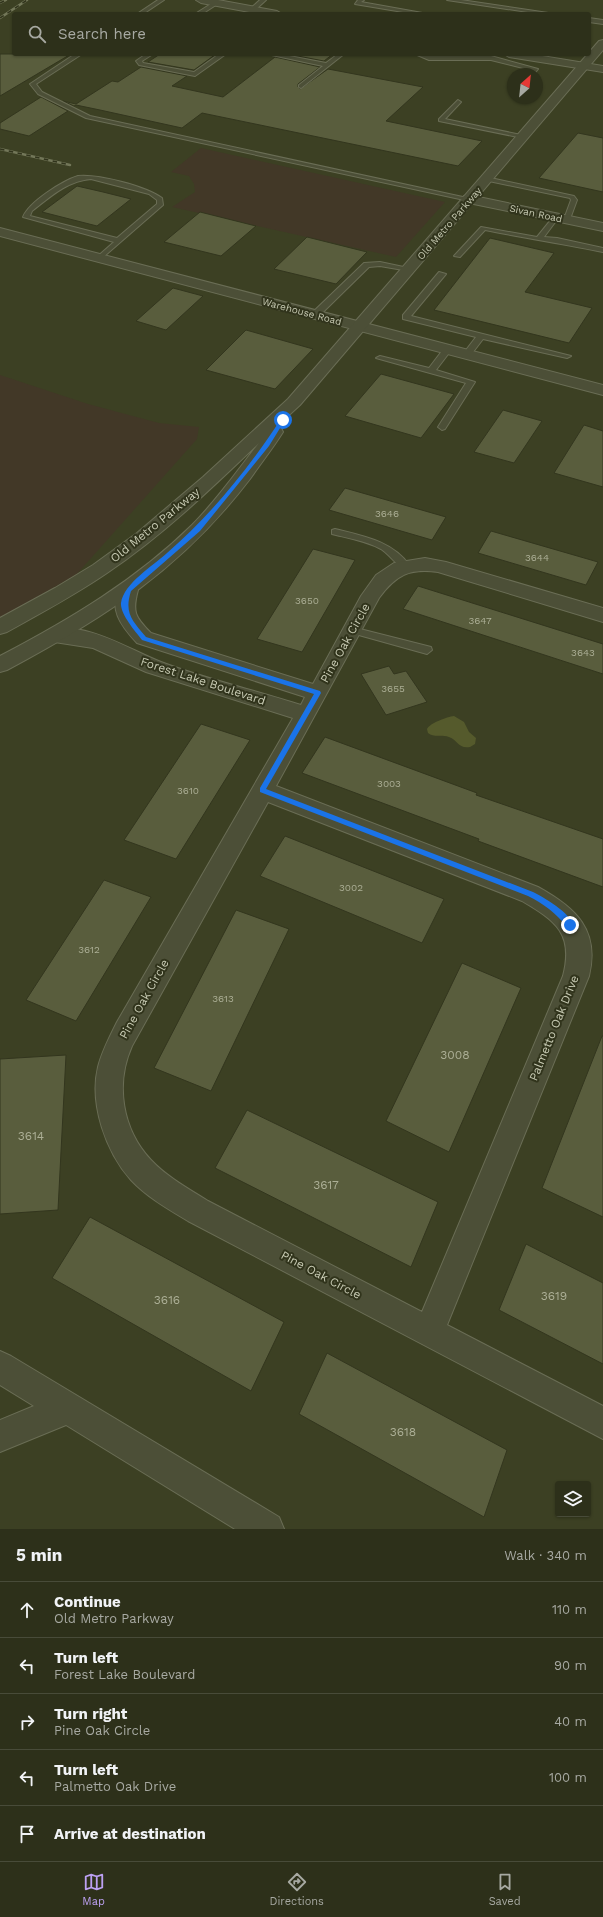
<!DOCTYPE html>
<html lang="en">
<head>
<meta charset="utf-8">
<style>
	:root { --surface:#2d301a; --page:#393c27; --text:#f1f3f6; --muted:#a7a9a2; --line:#484b39; --accent:#bca0f2 }
	body { margin:0; font-family:"Work Sans",sans-serif; background:var(--page); color:var(--text) }
	.controls { position:absolute; right:12px; bottom:12px; display:grid; overflow:hidden; border-radius:4px; box-shadow:0 1px 3px #0004 }
	.controls button { width:36px; height:36px; display:grid; place-items:center; padding:0; border:0; border-bottom:1px solid var(--line); background:var(--surface); color:var(--text); font:20px sans-serif }
	.compass { position:absolute; left:507px; top:68px; width:36px; height:36px; border-radius:50%; background:var(--surface); box-shadow:0 1px 3px #0004; rotate:27deg }
	.stop { position:absolute; width:12px; height:12px; margin:-9px; border:3px solid #1a73e8; border-radius:50%; background:#fff }
	.stop.end { background:#1a73e8; border-color:#fff; box-shadow:0 1px 4px #0008 }
	.list { margin:0; padding:0; list-style:none }
	h2 { display:flex; justify-content:space-between; align-items:center; height:52px; margin:0; padding:0 16px; font-size:17px }
	h2 small { font-size:13px; font-weight:400; color:var(--muted) }
	.list li { display:grid; grid-template-columns:26px 1fr auto; gap:12px; align-items:center; box-sizing:border-box; height:56px; padding:0 16px; border-top:1px solid var(--line) }
	.list b { display:block; font-size:15px; white-space:nowrap }
	.list p { margin:0; font-size:13px; white-space:nowrap; color:var(--muted) }
	.list em { font-size:13px; font-style:normal; color:var(--muted) }
	.icon { flex:none; width:22px; height:22px; fill:none; stroke:currentColor; stroke-width:2; stroke-linecap:round; stroke-linejoin:round }
	.map { position:relative; flex:none; width:603px; height:1529px; overflow:hidden }
	.search { position:absolute; background:var(--surface); box-shadow:0 1px 3px #0004; left:12px; right:12px; top:12px; height:44px; display:flex; align-items:center; gap:10px; box-sizing:border-box; padding:0 14px; border-radius:4px; color:var(--muted); font-size:15px }
	.sheet { height:332px; background:var(--surface) }
	nav { display:flex; justify-content:space-around; align-items:center; box-sizing:border-box; height:56px; border-top:1px solid var(--line); background:var(--surface); font-size:11px; color:var(--muted) }
	nav a { display:grid; justify-items:center; gap:2px }
	nav .on { color:var(--accent) }
	.map>svg:first-child { display:block }
	.green { fill:#423827 }
	.water { fill:#555a2c }
	.building { fill:#595d3d; stroke:#33361e }
	.lines { fill:none; stroke-linecap:round; stroke-linejoin:round }
	.service-casing { stroke:#6a6d55; stroke-width:2 }
	.minor-casing { stroke:#6a6d55; stroke-width:2 }
	.tertiary-casing { stroke:#6a6d55; stroke-width:2 }
	.service { fill:#4c4f37; fill-rule:evenodd }
	.minor { fill:#4c4f37; fill-rule:evenodd }
	.tertiary { fill:#4c4f37; fill-rule:evenodd }
	.rail-casing { stroke:#737759; stroke-width:2.5 }
	.rail { stroke:#31341c; stroke-width:1.5; stroke-dasharray:4.5; stroke-linecap:butt }
	.route { fill:#1a73e8 }
	.labels { text-anchor:middle; stroke-width:4; stroke-linejoin:round; paint-order:stroke }
	.far-street-label { font-size:10px; fill:#c7cab3; stroke:#31341c }
	.number-label { font-size:10px; fill:#acaf96 }
	.street-label { font-size:12px; fill:#c7cab3; stroke:#31341c }
	.near-number-label { font-size:12px; fill:#acaf96 }
</style>
</head>
<body>
<div class="map">
<svg width="603" height="1529" viewBox="0 0 603 1529">
	<rect width="100%" height="100%" fill="#3c4023"/>
	<g class="green">
		<polygon points="201,148 445,202 396,257 172,207 195,192 194,184 189,176 171,172"/>
		<polygon points="0,375 88,404 159,423 199,427 197,439 76,575 0,618"/>
	</g>
	<path class="water" d="M454,716L464,722L469,732L476,738L475,744L470,747C458,749 458,740 449,737C441,734 434,738 428,733L427,729C430,723 447,717 454,716Z"/>
	<g class="building">
		<polygon points="0,54 71,54 0,96"/>
		<polygon points="160,54 216,54 194,70 148,62"/>
		<polygon points="287,54 333,54 324,61"/>
		<polygon points="275,57 320,67 298,84 298,87 300,89 328,69 423,87 386,121 482,141 458,166 202,113 182,128 100,110 76,105 74,106 63,101 76,104 112,81 118,82 141,67 187,76 172,86 223,97"/>
		<polygon points="41,97 68,111 29,136 0,129 0,123"/>
		<polygon points="578,133 603,138 603,192 539,178"/>
		<polygon points="77,186 103,192 131,199 97,226 42,212"/>
		<polygon points="200,212 256,226 221,256 164,242"/>
		<polygon points="307,237 367,252 336,284 274,269"/>
		<polygon points="490,238 554,253 525,292 592,308 569,343 434,310"/>
		<polygon points="173,288 203,296 166,330 136,321"/>
		<polygon points="246,330 313,349 275,389 206,370"/>
		<polygon points="381,374 454,394 421,438 345,416"/>
		<polygon points="503,410 542,421 514,463 474,452"/>
		<polygon points="584,425 603,431 603,487 554,473"/>
		<polygon points="345,488 446,517 432,540 329,510"/>
		<polygon points="491,531 598,562 586,585 478,553"/>
		<polygon points="313,549 355,560 302,652 257,639"/>
		<polygon points="418,586 603,644 603,674 403,609"/>
		<polygon points="389,666 394,674 406,671 427,702 386,715 361,674"/>
		<polygon points="201,724 250,740 176,859 124,840"/>
		<polygon points="325,737 477,793 476,795 603,839 603,887 478,841 479,839 302,773"/>
		<polygon points="285,836 444,899 422,943 260,876"/>
		<polygon points="104,880 151,897 76,1021 26,1000"/>
		<polygon points="236,910 289,929 211,1091 154,1068"/>
		<polygon points="462,963 521,988 449,1152 386,1121"/>
		<polygon points="602,1036 603,1036 603,1217 542,1188"/>
		<polygon points="66,1055 58,1210 0,1214 0,1059"/>
		<polygon points="247,1110 438,1202 411,1267 215,1168"/>
		<polygon points="90,1217 284,1322 251,1391 52,1278"/>
		<polygon points="526,1244 603,1283 603,1364 499,1310"/>
		<polygon points="327,1353 507,1450 484,1517 299,1414"/>
	</g>
	<g class="lines">
		<g class="service-casing">
			<g id="service">
				<polygon points="158,0 164,0 143,14 137,14"/>
				<polygon points="260,0 266,0 254,11 250,11 250,9"/>
				<polygon points="358,0 364,0 361,2 428,14 415,14 355,4"/>
				<polygon points="447,0 461,0 555,14 541,14"/>
				<polygon points="214,2 219,3 202,14 195,14"/>
				<polygon points="589,18 603,20 603,24 589,22"/>
				<polygon points="75,54 82,54 36,84 42,92 90,116 472,199 469,201 86,118 38,94 30,84"/>
				<polygon points="146,54 153,54 142,61 143,63 194,72 219,54 226,54 195,76 139,65 136,61"/>
				<polygon points="267,54 279,54 326,63 338,54 344,54 301,88 299,87 299,85 323,66"/>
				<polygon points="415,54 430,56 491,56 538,69 534,74 528,74 531,70 491,60 429,60"/>
				<polygon points="458,100 461,102 445,119 526,136 523,138 439,121 439,119"/>
				<path d="M78,176C98,174 145,186 162,198L163,205L101,259H97V257L114,242L23,217C29,202 62,181 78,176ZM91,179L149,194L157,200V204L117,238L30,216L32,211C50,197 67,181 91,179Z"/>
				<polygon points="486,177 574,196 577,200 570,219 567,221 564,219 571,200 570,198 484,180 483,179"/>
				<path d="M556,215L559,217L544,237L557,238L603,248V252C564,244 524,238 485,230L460,257L454,256L481,227L537,237L554,216Z"/>
				<polygon points="380,262 413,269 409,271 380,266 369,267 319,316 313,316 313,312 364,263"/>
				<polygon points="439,272 446,274 411,316 571,356 567,358 483,339 470,356 467,356 463,354 476,337 403,319 403,315"/>
				<polygon points="445,347 452,349 436,370 475,382 445,429 442,430 438,427 466,383 376,358 380,356 429,368"/>
				<path d="M335,529C363,536 393,541 410,566L405,569C398,567 389,554 381,549C366,541 348,538 332,534V530Z"/>
				<polygon points="352,627 431,647 432,650 427,654 348,632 347,630"/>
			</g>
		</g>
		<g class="minor-casing">
			<g id="minor">
				<polygon points="196,0 218,0 277,11 282,14 260,14 201,3"/>
				<polygon points="504,54 530,54 603,66 603,72 509,57"/>
				<polygon points="469,195 603,223 603,231 464,202 462,199 464,196"/>
				<polygon points="0,228 603,385 603,395 0,236"/>
				<path d="M425,558L446,562L603,608V622L438,572C409,568 396,575 379,598L276,786L538,887C576,908 600,930 589,976L447,1325L603,1406V1439L188,1221C168,1209 147,1197 131,1180C106,1152 89,1104 98,1067C102,1051 110,1036 117,1022L293,718L146,672L93,648L48,641L45,636L48,631C86,620 127,649 161,662C206,679 254,690 301,705L305,697L137,643C121,626 107,608 121,585L128,584L135,585L138,590C132,612 135,617 151,633L313,684L361,596L376,575L394,563ZM268,802L522,901C556,921 574,934 563,976L422,1312L208,1201C189,1189 167,1177 151,1160C122,1129 115,1084 132,1046Z"/>
				<polygon points="0,1351 11,1356 279,1517 284,1529 235,1529 66,1425 0,1452 0,1420 34,1406 0,1385"/>
			</g>
		</g>
		<g class="tertiary-casing">
			<path id="tertiary" d="M603,40V50L300,405L276,427L281,428L283,432C273,448 261,463 250,479C181,569 106,617 7,670L0,672V656C69,620 136,580 192,525C217,500 237,471 259,443C211,489 162,536 107,573C75,595 41,613 7,632L0,634V618L55,588L93,565L137,533L203,477L288,399L599,41Z"/>
		</g>
		<use href="#service" class="service"/>
		<use href="#minor" class="minor"/>
		<use href="#tertiary" class="tertiary"/>
		<g class="rail-casing">
			<g id="rail">
				<polyline points="0,3 6,0"/>
				<polyline points="0,18 27,0"/>
				<polyline points="0,149 70,165"/>
			</g>
		</g>
		<use href="#rail" class="rail"/>
	</g>
	<path class="route" d="M281,419L285,420L269,446L200,531L131,591C124,613 132,620 146,637L320,691L321,693L266,789L533,892C543,897 575,915 572,927H567C556,913 544,904 528,896L260,792V788L314,694L142,640C135,631 120,614 121,603C124,583 153,566 167,553C211,515 249,468 281,419Z"/>
	<g class="labels">
		<g class="far-street-label">
			<text transform="translate(536 213) rotate(12)" y="4">Sivan Road</text>
			<text transform="translate(449 223) rotate(-49)" y="4">Old Metro Parkway</text>
			<text transform="translate(302 311) rotate(15)" y="4">Warehouse Road</text>
		</g>
		<g class="number-label">
			<text x="387" y="517">3646</text>
			<text x="537" y="561">3644</text>
			<text x="307" y="604">3650</text>
			<text x="480" y="624">3647</text>
			<text x="583" y="656">3643</text>
			<text x="393" y="692">3655</text>
			<text x="389" y="787">3003</text>
			<text x="188" y="794">3610</text>
			<text x="351" y="891">3002</text>
			<text x="89" y="953">3612</text>
			<text x="223" y="1002">3613</text>
		</g>
		<g class="street-label">
			<text transform="translate(155 525) rotate(-39)" y="4">Old Metro Parkway</text>
			<text transform="translate(345 643) rotate(-61)" y="4">Pine Oak Circle</text>
			<text transform="translate(203 681) rotate(18)" y="4">Forest Lake Boulevard</text>
			<text transform="translate(144 999) rotate(-61)" y="4">Pine Oak Circle</text>
			<text transform="translate(554 1028) rotate(-68)" y="4">Palmetto Oak Drive</text>
			<text transform="translate(321 1275) rotate(28)" y="4">Pine Oak Circle</text>
		</g>
		<g class="near-number-label">
			<text x="455" y="1059">3008</text>
			<text x="31" y="1140">3614</text>
			<text x="326" y="1189">3617</text>
			<text x="554" y="1300">3619</text>
			<text x="167" y="1304">3616</text>
			<text x="403" y="1436">3618</text>
		</g>
	</g>
</svg>
<div class="controls">
<button><svg class="icon" aria-label="layers" viewBox="0 0 24 24"><path d="M12 4l9 5-9 5-9-5zM3 14l9 5 9-5"/></svg></button>
</div>
<svg class="compass" viewBox="-18 -18 36 36"><path d="M0-13l5 13h-10z" fill="#e53935"/><path d="M0 13l5-13h-10z" fill="#a7a9a2"/></svg>
<div class="stop" style="left:283px;top:420px"></div>
<div class="stop end" style="left:570px;top:925px"></div>
<div class="search"><svg class="icon" aria-label="search" viewBox="0 0 24 24"><circle cx="10" cy="10" r="6"/><path d="M15 15l6 6"/></svg>Search here</div>
</div>
<section class="sheet">
<h2>5 min<small>Walk · 340 m</small></h2>
<ul class="list">
<li><svg class="icon" aria-label="ahead" viewBox="0 0 24 24"><path d="M12 20V5M6 11l6-6 6 6"/></svg><div><b>Continue</b><p>Old Metro Parkway</p></div><em>110 m</em></li>
<li><svg class="icon" aria-label="left" viewBox="0 0 24 24"><path d="M17 20v-9H6M10 6l-5 5 5 5"/></svg><div><b>Turn left</b><p>Forest Lake Boulevard</p></div><em>90 m</em></li>
<li><svg class="icon" aria-label="right" viewBox="0 0 24 24"><path d="M7 20v-9h11M14 6l5 5-5 5"/></svg><div><b>Turn right</b><p>Pine Oak Circle</p></div><em>40 m</em></li>
<li><svg class="icon" aria-label="left" viewBox="0 0 24 24"><path d="M17 20v-9H6M10 6l-5 5 5 5"/></svg><div><b>Turn left</b><p>Palmetto Oak Drive</p></div><em>100 m</em></li>
<li><svg class="icon" aria-label="arrive" viewBox="0 0 24 24"><path d="M6 21V4h12l-3 4 3 4H6"/></svg><div><b>Arrive at destination</b></div></li>
</ul>
</section>
<nav>
<a class="on"><svg class="icon" aria-label="map" viewBox="0 0 24 24"><path d="M3 6l6-2 6 2 6-2v14l-6 2-6-2-6 2zM9 4v14M15 6v14"/></svg>Map</a>
<a><svg class="icon" aria-label="directions" viewBox="0 0 24 24"><path d="M12 3l9 9-9 9-9-9zM9 14v-3h6M13 9l2 2-2 2"/></svg>Directions</a>
<a><svg class="icon" aria-label="saved" viewBox="0 0 24 24"><path d="M7 4h10v16l-5-4-5 4z"/></svg>Saved</a>
</nav>
</body>
</html>
